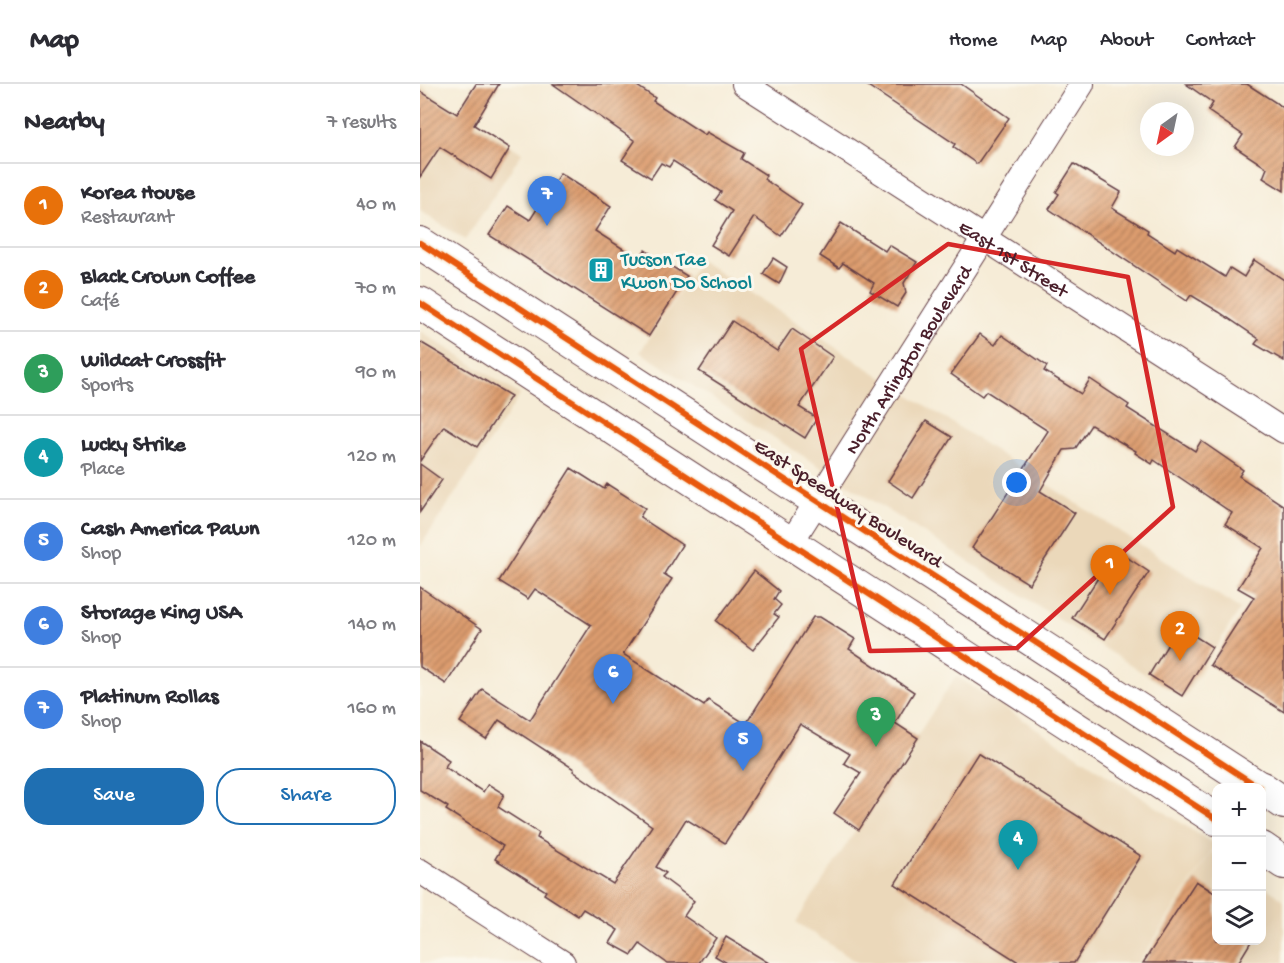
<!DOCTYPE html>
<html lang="en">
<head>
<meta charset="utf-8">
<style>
	:root { --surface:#fff; --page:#f7f7f7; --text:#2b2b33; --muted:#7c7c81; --line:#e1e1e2; --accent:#1f6fb2 }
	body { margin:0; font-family:"Gochi Hand",sans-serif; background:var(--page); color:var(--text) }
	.controls { position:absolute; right:18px; bottom:18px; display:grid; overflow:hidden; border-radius:12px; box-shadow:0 6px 24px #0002 }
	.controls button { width:54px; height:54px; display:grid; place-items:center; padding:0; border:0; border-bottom:2px solid var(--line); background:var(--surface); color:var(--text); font:30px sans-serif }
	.compass { position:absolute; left:720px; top:18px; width:54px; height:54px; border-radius:50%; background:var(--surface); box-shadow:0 6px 24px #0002; rotate:213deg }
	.you { position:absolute; left:597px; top:399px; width:21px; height:21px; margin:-15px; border:4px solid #fff; border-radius:50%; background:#1a73e8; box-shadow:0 0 0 9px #1a73e833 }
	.badge { display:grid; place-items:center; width:39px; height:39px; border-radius:50%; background:var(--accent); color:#fff; font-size:20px; font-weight:700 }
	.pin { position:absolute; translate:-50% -50px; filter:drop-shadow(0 2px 3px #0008) }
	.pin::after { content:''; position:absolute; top:32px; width:21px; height:18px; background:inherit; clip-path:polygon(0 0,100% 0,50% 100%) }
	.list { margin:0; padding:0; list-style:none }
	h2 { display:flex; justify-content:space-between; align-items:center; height:78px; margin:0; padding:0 24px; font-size:26px }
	h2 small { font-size:20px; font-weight:400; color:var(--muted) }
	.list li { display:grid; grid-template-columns:39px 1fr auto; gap:18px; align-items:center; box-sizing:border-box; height:84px; padding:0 24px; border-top:2px solid var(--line) }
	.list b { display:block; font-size:22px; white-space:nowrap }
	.list p { margin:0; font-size:20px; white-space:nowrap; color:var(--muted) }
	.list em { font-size:20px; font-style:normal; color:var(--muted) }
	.actions { display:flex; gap:12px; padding:18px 24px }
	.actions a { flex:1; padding:14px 0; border:2px solid var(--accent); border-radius:24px; text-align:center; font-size:21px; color:var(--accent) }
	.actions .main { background:var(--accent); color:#fff }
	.icon { flex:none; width:33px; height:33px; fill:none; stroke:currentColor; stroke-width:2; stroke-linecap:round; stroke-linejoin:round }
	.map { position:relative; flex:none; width:864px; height:879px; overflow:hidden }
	header { display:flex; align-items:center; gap:36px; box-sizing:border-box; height:84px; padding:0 30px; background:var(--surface); border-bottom:2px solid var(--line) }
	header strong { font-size:28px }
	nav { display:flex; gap:33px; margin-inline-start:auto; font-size:21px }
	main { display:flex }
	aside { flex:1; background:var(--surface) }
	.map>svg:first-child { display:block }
	.built { fill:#ebd8ba }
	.building { fill:url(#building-hatch) }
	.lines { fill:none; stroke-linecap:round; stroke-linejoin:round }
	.minor-casing { stroke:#643e45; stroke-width:26 }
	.major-casing { stroke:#643e45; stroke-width:34 }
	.minor { stroke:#fff; stroke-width:24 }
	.major { stroke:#fff; stroke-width:32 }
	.cycleway-casing { stroke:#fbf7ec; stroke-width:10 }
	.cycleway { stroke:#e8590c; stroke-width:6 }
	.marked { fill:none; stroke:#d62828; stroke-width:4.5; stroke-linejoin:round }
	.labels { text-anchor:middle; stroke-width:6; stroke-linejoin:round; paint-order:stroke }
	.culture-label { font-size:20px; fill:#0d838f; stroke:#fbf7ec; text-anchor:start }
	.street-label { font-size:20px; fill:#4a1f2b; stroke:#fbf7ec }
</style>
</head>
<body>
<header>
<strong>Map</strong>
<nav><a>Home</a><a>Map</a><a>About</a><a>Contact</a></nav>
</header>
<main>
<aside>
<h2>Nearby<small>7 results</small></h2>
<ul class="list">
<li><span class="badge" style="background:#e8710a">1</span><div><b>Korea House</b><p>Restaurant</p></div><em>40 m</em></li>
<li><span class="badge" style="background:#e8710a">2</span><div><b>Black Crown Coffee</b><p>Café</p></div><em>70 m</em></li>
<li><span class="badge" style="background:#2e9e5b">3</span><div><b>Wildcat Crossfit</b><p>Sports</p></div><em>90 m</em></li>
<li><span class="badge" style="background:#0f9aa8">4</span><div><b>Lucky Strike</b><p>Place</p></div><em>120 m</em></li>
<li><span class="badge" style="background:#3f7fe0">5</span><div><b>Cash America Pawn</b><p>Shop</p></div><em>120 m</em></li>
<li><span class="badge" style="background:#3f7fe0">6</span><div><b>Storage King USA</b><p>Shop</p></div><em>140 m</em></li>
<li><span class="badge" style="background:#3f7fe0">7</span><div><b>Platinum Rollas</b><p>Shop</p></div><em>160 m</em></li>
</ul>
<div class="actions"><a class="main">Save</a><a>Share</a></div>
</aside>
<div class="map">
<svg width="864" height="879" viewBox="0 0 864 879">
	<defs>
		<pattern id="building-hatch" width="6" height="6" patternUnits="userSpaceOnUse" patternTransform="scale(1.5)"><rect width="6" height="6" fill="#dc9c6e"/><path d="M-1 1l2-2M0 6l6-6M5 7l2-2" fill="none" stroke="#b47f5b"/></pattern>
	</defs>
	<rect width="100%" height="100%" fill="#fbf7ec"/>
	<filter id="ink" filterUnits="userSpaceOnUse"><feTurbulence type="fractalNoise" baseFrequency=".0167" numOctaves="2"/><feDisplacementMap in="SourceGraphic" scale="12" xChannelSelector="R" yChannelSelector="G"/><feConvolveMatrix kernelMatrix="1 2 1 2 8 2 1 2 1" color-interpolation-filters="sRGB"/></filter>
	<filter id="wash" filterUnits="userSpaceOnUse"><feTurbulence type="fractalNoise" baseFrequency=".008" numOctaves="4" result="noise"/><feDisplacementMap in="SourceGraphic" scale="24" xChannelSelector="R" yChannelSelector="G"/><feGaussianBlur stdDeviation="1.35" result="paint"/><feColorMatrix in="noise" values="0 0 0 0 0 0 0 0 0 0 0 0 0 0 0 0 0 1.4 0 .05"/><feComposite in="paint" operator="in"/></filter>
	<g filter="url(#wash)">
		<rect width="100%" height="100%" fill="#f6ecd7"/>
		<g class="built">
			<polygon points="0,1 102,69 45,156 0,127"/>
			<polygon points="280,176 820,525 764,615 220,268"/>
			<polygon points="0,247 100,311 0,463"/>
			<polygon points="536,592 795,761 719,879 438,879 376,838"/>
			<polygon points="791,768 796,772 796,856 842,856 842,801 864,816 864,879 721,879"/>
		</g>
		<g id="blocks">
			<g class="building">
				<polygon points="56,0 79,0 54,41 90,64 71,95 20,63 0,93 0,7 37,30"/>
				<polygon points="133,0 214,0 235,14 233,17 285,51 287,48 324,69 321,75 346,91 344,95 382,121 361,152 334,133 309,172 291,161 312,127 295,116 301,108 253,77 249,83 241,79 231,94 202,76 215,57"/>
				<polygon points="445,0 541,0 589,34 557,80 533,63 535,60"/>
				<polygon points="766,0 827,0 864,24 864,107 843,94 847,84 815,63 823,51 788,27 793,19"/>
				<polygon points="654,80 701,108 692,124 728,146 727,149 755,167 757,163 805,193 810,184 824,193 834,176 864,196 864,277 835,260 839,255 799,228 771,211 767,217 629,125 639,110 636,108"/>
				<polygon points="140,89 191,122 175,147 219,175 225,166 267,192 229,252 69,151 88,122 110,136"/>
				<polygon points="421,139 465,167 469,161 497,178 484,199 486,209 477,223 450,207 454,199 423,179 419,184 400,172"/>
				<polygon points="353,174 367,183 359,200 343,190"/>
				<polygon points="312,237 357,267 372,245 413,273 379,323 397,334 385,354 279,287"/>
				<polygon points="560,250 575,261 582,251 627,282 624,287 661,310 670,295 709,321 707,324 775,367 781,357 823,386 819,392 864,422 864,628 790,581 834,513 818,504 843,464 805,440 812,429 734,376 732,380 715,369 716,367 671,341 655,365 644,366 620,407 655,429 609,500 552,464 628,347 566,307 562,312 531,290"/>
				<polygon points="0,258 91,312 57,363 24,342 0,377"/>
				<polygon points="506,337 532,353 493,414 468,397"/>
				<polygon points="0,380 22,396 0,428"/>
				<polygon points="151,384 184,405 187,400 225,424 220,433 262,461 244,490 252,495 203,570 284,622 288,616 326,640 393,533 400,533 435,555 429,565 494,608 475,639 498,654 439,746 414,729 441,689 424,679 430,670 380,640 305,759 266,735 236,783 246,789 242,793 274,817 264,832 296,854 279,879 247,879 220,860 212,871 190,859 198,846 163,825 158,832 124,810 126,807 75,775 83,762 26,726 28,723 0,706 0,657 29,676 25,683 63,708 68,700 84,710 78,723 119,749 117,754 193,800 232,742 153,687 154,685 79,636 66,655 40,638 62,605 110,636 171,541 115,505 108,515 79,497"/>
				<polygon points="696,466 729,488 685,555 652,534"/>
				<polygon points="334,487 359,507 354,515 361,521 354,530 359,533 333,566 296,537"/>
				<polygon points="0,503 62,545 26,600 0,583"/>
				<polygon points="759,542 792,563 762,612 729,591"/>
				<polygon points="558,669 721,772 654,879 600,879 475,800"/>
				<polygon points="776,797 796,810 796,856 832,856 818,879 723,879"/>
				<polygon points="306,853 349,879 307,879 295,872"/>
			</g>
		</g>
	</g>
	<g filter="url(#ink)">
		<use href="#blocks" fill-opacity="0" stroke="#643e45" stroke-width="1.5"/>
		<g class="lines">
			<g class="minor-casing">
				<g id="minor">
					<path id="s1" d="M324,0L864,347"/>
					<path id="s2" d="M370,460L662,0"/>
					<polyline points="0,787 143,879"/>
				</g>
			</g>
			<g class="major-casing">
				<g id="major">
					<polyline points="0,159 840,704"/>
					<polyline points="0,219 796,735"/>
					<polyline points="842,704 864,719"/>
					<polyline points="842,764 864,779"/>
				</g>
			</g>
			<use href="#minor" class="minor"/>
			<use href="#major" class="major"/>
			<g class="cycleway-casing">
				<g id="cycleway">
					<polyline points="0,159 840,704"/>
					<polyline points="0,219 796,735"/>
				</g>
			</g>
			<use href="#cycleway" class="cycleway"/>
		</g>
	</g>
	<path class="marked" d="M528,160L708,193L753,423L597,564L450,567L381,265Z"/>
	<defs>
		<g id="building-square" transform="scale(1.35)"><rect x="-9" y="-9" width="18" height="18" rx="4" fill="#0f9aa8" stroke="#fbf7ec"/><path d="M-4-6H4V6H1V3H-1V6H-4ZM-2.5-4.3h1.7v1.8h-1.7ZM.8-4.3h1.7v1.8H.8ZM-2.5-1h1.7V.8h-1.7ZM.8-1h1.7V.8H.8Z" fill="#fff"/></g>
	</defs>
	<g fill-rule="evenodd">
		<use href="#building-square" x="181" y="186"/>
	</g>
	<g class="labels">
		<g class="culture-label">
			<text x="201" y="181">Tucson Tae<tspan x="201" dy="23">Kwon Do School</tspan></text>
		</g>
		<g class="street-label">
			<text dy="7" stroke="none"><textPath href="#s1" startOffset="321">East 1st Street</textPath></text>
			<text dy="7" stroke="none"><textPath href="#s2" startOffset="219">North Arlington Boulevard</textPath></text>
			<text transform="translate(429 418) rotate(33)" y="7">East Speedway Boulevard</text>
		</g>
	</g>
</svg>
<div class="controls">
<button>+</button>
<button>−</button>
<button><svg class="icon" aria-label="layers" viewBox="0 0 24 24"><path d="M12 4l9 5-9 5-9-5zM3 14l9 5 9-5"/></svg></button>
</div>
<svg class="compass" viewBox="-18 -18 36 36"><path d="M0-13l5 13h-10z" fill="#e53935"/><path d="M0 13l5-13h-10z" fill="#7c7c81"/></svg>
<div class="you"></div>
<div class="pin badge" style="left:690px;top:511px;background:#e8710a">1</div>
<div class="pin badge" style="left:760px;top:577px;background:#e8710a">2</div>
<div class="pin badge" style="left:456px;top:663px;background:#2e9e5b">3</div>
<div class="pin badge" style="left:598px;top:786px;background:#0f9aa8">4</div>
<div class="pin badge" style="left:323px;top:687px;background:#3f7fe0">5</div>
<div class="pin badge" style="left:193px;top:620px;background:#3f7fe0">6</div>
<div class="pin badge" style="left:127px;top:142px;background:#3f7fe0">7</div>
</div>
</main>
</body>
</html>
